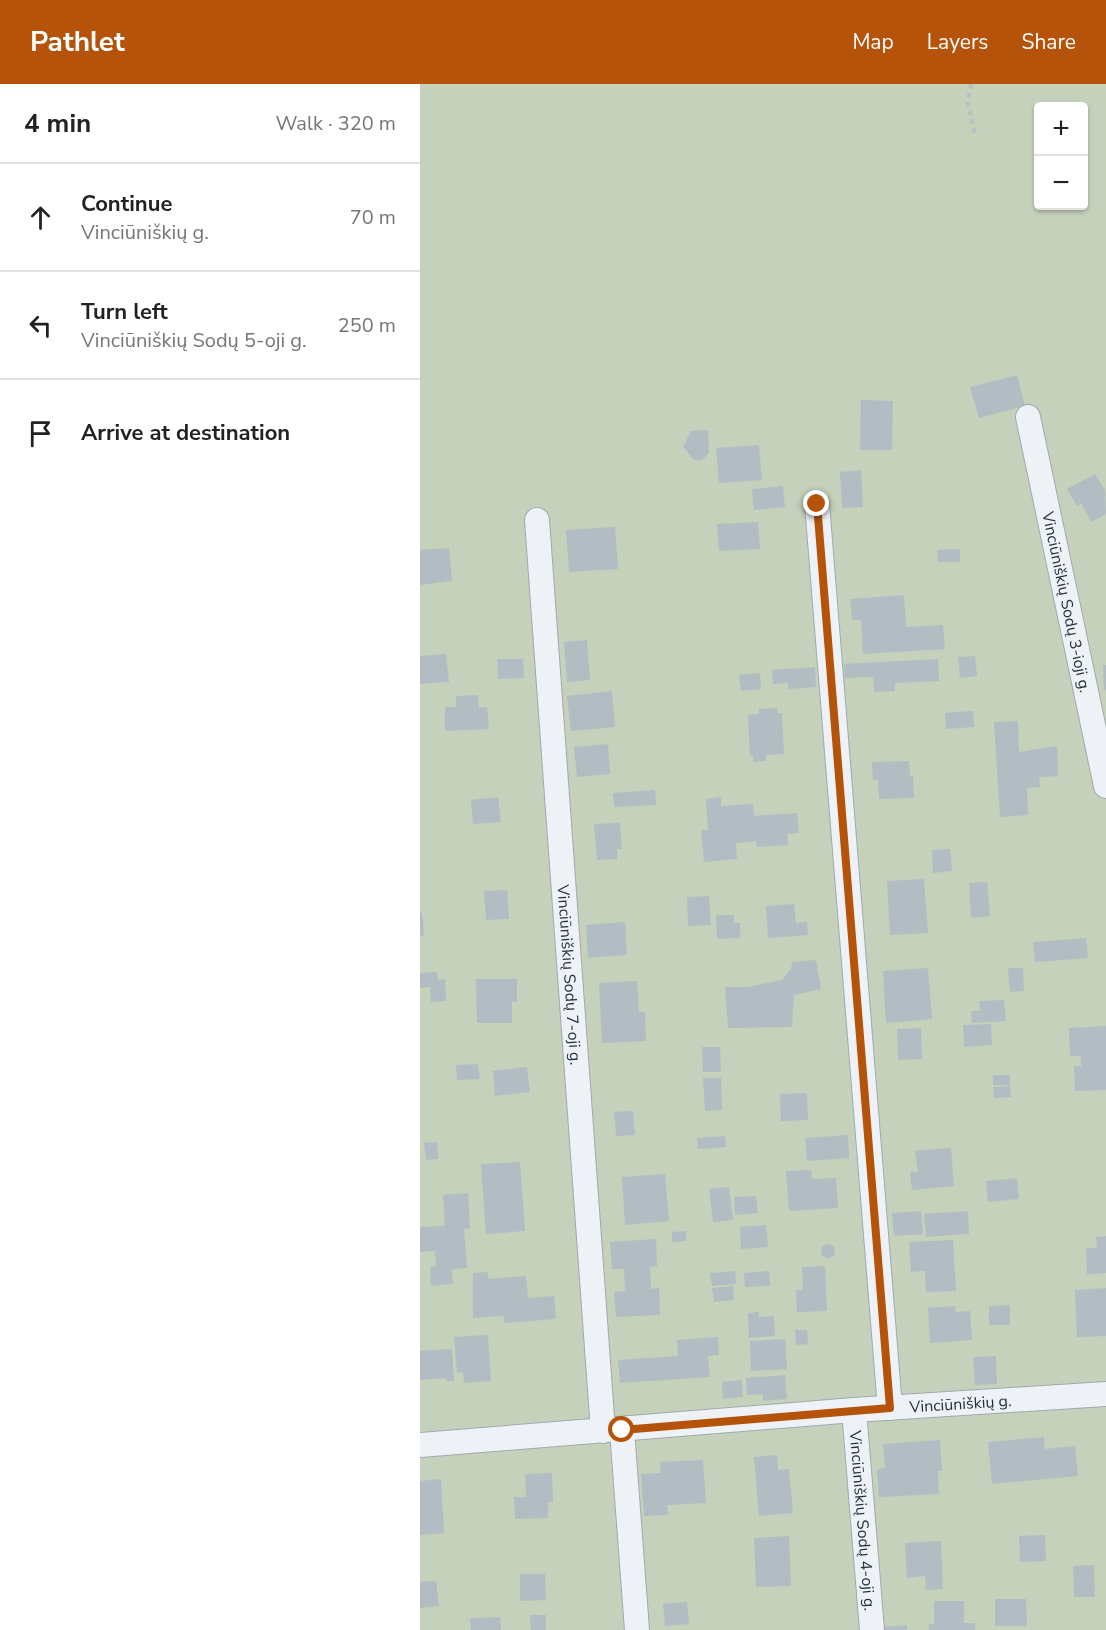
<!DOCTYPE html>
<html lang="en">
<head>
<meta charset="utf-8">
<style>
	:root { --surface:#fff; --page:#f6f6f6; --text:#222; --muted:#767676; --line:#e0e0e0; --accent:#b45309 }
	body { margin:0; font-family:"Nunito Sans",sans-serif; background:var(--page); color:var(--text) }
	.controls { position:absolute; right:18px; top:18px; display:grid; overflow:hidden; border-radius:6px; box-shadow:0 2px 4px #0004 }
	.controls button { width:54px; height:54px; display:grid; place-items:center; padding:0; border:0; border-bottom:2px solid var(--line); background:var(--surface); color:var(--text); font:30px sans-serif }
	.stop { position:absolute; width:18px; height:18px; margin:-14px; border:4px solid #b45309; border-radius:50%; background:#fff }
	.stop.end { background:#b45309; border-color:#fff; box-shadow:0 2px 6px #0008 }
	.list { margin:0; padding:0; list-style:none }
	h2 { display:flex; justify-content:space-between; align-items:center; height:78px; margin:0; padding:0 24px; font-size:26px }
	h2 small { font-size:20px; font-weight:400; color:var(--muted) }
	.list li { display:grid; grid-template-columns:39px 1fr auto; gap:18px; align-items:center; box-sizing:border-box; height:108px; padding:0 24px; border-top:2px solid var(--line) }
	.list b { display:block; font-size:22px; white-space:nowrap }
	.list p { margin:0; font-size:20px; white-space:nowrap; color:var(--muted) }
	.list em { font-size:20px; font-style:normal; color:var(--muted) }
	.icon { flex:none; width:33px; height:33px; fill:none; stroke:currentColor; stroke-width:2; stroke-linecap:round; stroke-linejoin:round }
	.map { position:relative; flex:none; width:686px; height:1546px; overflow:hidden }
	header { display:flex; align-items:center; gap:36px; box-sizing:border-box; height:84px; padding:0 30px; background:var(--accent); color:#fff }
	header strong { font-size:28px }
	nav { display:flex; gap:33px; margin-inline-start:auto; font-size:21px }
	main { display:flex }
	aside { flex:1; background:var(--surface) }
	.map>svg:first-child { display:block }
	.green { fill:#c5d1bb; fill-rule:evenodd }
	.building { fill:#b2bcc3 }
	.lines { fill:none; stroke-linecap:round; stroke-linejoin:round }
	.minor-casing { stroke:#a0aab0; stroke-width:26 }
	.path { stroke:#b9bfc5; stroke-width:4; stroke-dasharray:4.5 4.5; stroke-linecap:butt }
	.minor { stroke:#eef1f5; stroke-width:24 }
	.route { stroke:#b45309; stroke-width:8 }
	.labels { text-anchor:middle; stroke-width:4.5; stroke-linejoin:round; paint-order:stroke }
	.street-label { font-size:16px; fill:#24323d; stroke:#eaf0f4 }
</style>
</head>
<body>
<header>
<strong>Pathlet</strong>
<nav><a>Map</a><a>Layers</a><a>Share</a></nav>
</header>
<main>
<aside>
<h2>4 min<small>Walk · 320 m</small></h2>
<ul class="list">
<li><svg class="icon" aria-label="ahead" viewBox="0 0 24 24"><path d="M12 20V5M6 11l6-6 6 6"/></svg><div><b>Continue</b><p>Vinciūniškių g.</p></div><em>70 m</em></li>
<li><svg class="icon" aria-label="left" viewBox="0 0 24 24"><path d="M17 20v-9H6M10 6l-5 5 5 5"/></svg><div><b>Turn left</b><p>Vinciūniškių Sodų 5-oji g.</p></div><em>250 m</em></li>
<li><svg class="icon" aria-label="arrive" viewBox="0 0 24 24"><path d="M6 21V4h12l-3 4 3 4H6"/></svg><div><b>Arrive at destination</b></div></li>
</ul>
</aside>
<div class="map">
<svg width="686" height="1546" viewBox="0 0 686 1546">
	<rect width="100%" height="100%" fill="#dbe2e6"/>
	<path class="green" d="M0,0H686V1546H0ZM618,22H664V122H618Z"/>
	<g class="building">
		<polygon points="597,291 605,322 559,334 550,303"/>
		<polygon points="441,316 473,317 472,366 440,366"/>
		<polygon points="288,346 289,369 282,376 274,376 263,363 271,347"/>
		<polygon points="339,361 342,396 299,399 296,364"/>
		<polygon points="441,386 443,423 422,424 420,388"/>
		<polygon points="675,390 685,407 686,430 671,438 661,419 657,422 647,405"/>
		<polygon points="363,402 365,423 334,426 332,405"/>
		<polygon points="338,438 340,465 299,467 297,440"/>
		<polygon points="195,443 198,485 149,488 146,446"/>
		<polygon points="29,464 32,497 0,501 0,466"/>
		<polygon points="540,465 540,478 518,478 517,466"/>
		<polygon points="484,511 486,543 523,541 525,565 443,570 441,536 432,536 430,515"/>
		<polygon points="167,556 170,596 147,598 144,558"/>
		<polygon points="26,570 29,598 0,600 0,572"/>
		<polygon points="555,572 557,592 540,594 538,573"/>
		<polygon points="77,575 103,575 104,594 78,595"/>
		<polygon points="518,575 519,597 475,599 475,607 454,608 453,593 425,594 424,580"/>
		<polygon points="683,581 686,581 686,606 684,606"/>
		<polygon points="395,583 396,603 368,605 368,599 353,600 352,586"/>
		<polygon points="340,589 341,605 321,607 319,591"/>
		<polygon points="192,607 195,643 151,647 147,612"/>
		<polygon points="58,611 59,624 67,623 69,645 25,647 25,623 36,623 36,612"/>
		<polygon points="357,624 358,629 362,629 364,670 346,671 346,677 333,678 333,671 330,672 328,631 339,630 339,625"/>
		<polygon points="553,627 554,643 526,645 525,629"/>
		<polygon points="598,637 599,668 637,662 638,692 619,693 620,703 607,704 608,731 580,733 574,638"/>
		<polygon points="188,660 190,690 157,693 154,663"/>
		<polygon points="489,677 490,693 493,692 494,714 459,715 458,696 453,696 452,678"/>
		<polygon points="235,706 236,721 194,723 193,709"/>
		<polygon points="78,713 81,738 53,740 51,716"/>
		<polygon points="301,713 301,722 333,720 334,732 377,729 379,749 367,750 368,761 337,763 336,757 316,759 317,775 284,778 281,746 288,746 286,715"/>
		<polygon points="200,739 202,765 197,765 197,775 177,776 174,740"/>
		<polygon points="530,765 532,787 513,789 512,766"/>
		<polygon points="504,795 508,849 470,851 467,797"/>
		<polygon points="567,798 570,832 551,834 549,799"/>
		<polygon points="87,806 89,835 66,836 64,807"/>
		<polygon points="289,812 291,841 268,842 267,813"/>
		<polygon points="374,820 376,839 387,838 388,851 348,854 346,822"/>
		<polygon points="0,829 2,829 4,852 0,852"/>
		<polygon points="296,831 314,831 314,839 320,839 320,854 297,855"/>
		<polygon points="205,838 207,871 168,874 166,841"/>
		<polygon points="666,854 668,874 615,878 613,858"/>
		<polygon points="396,876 401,905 374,911 372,943 308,944 305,903 328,903 362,896 371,885 372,878"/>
		<polygon points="508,884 512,935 466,939 463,887"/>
		<polygon points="588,884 603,884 604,907 590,908"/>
		<polygon points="17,888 18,896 25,895 26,917 11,918 10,903 0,904 0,889"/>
		<polygon points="56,895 97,895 97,918 92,918 92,939 57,939"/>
		<polygon points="217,897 219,928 225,928 226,957 182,959 179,899"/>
		<polygon points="584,916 586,937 552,939 551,927 560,927 559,917"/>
		<polygon points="571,940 572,961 544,963 543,941"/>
		<polygon points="686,942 686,1006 655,1007 654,982 661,982 661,972 650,972 649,944"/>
		<polygon points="501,944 502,975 478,976 477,945"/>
		<polygon points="282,963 300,963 301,988 283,988"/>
		<polygon points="58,980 60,995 37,996 36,981"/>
		<polygon points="107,983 110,1008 75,1012 73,987"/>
		<rect x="573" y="991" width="17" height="10"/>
		<polygon points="283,994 301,994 302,1026 285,1027"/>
		<polygon points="590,1002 591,1013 574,1014 573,1003"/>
		<polygon points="387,1009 388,1036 361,1037 360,1010"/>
		<polygon points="213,1027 215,1051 196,1052 194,1028"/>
		<polygon points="428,1051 429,1074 387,1077 385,1054"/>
		<polygon points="305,1052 306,1063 278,1065 277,1054"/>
		<polygon points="17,1058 18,1075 6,1076 4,1059"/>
		<polygon points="531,1064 534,1102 492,1106 490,1088 498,1088 495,1067"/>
		<polygon points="100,1078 105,1147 66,1150 61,1080"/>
		<polygon points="391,1086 392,1095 416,1094 418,1124 369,1127 366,1087"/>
		<polygon points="245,1090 249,1137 205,1141 202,1093"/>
		<polygon points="597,1094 599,1115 568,1118 566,1097"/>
		<polygon points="309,1103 313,1136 293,1138 289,1105"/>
		<polygon points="48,1109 50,1144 44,1145 47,1184 32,1185 33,1200 11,1202 10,1183 16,1182 15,1167 0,1168 0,1143 25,1142 23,1111"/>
		<polygon points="336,1112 338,1129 315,1131 314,1113"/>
		<polygon points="501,1127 503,1150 474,1152 472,1129"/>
		<polygon points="548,1127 549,1150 506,1153 504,1130"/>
		<polygon points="346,1141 348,1163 321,1165 320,1143"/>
		<polygon points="266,1147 266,1157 252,1158 252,1148"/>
		<polygon points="686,1152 686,1189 667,1190 666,1164 677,1164 676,1153"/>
		<polygon points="236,1155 237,1182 230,1183 231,1205 239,1204 240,1231 196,1233 194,1208 205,1207 204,1185 192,1185 190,1158"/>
		<polygon points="533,1156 536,1207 506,1208 505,1187 491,1188 489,1158"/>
		<circle cx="408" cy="1167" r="7"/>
		<polygon points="405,1182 407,1227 377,1228 376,1206 383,1206 382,1183"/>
		<polygon points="315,1187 316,1200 292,1202 290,1189"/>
		<polygon points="349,1187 350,1202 325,1203 324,1189"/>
		<polygon points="68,1188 68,1195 106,1192 108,1214 134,1212 136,1235 84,1239 84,1232 53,1234 53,1189"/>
		<polygon points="313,1202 314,1216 294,1218 292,1204"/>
		<polygon points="686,1204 686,1252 657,1253 655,1206"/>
		<polygon points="590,1221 590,1241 569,1241 569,1222"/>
		<polygon points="535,1222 536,1228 550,1227 552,1256 510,1259 508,1224"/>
		<polygon points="339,1228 339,1233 354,1232 355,1252 329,1254 328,1229"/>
		<polygon points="375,1246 387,1246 388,1260 376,1261"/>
		<polygon points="68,1251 71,1297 44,1299 43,1288 37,1289 34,1253"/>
		<polygon points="298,1253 299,1271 288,1272 290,1293 200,1299 198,1276 258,1272 257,1256"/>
		<polygon points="365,1255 367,1285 331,1287 330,1257"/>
		<polygon points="32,1265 34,1297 26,1297 26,1294 0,1296 0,1267"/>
		<polygon points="576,1272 577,1300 555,1301 553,1273"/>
		<polygon points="365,1291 367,1315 343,1317 343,1310 327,1311 326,1294"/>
		<polygon points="322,1296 323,1313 303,1315 302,1298"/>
		<polygon points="624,1353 625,1365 655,1362 658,1392 572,1400 568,1358"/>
		<polygon points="520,1356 522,1387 518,1387 519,1410 459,1413 457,1385 465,1384 463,1360"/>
		<polygon points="357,1371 358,1386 369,1385 373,1429 339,1432 334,1373"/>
		<polygon points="283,1376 286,1419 247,1421 248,1431 224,1432 221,1390 241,1389 240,1378"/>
		<polygon points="132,1389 133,1418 128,1418 128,1434 95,1435 94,1413 106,1413 105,1390"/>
		<polygon points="21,1395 24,1449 0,1451 0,1397"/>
		<polygon points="625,1451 626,1477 600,1478 599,1452"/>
		<polygon points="369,1452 371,1502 336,1503 334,1454"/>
		<polygon points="521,1457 523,1505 506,1506 505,1492 487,1494 485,1459"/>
		<polygon points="674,1481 675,1513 654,1513 653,1482"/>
		<polygon points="100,1490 125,1490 126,1516 100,1517"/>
		<polygon points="16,1497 19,1522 0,1524 0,1498"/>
		<polygon points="575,1515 606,1515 607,1542 575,1542"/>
		<polygon points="514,1517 544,1517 544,1539 555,1539 555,1546 509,1546 509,1540 514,1540"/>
		<polygon points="267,1518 269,1540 245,1542 243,1520"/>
		<polygon points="110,1531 126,1531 126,1546 111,1546"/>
		<polygon points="80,1533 81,1546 51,1546 50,1534"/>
		<polygon points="487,1541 487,1546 464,1546 464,1543"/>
	</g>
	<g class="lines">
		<g class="minor-casing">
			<g id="minor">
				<path id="s1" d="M608,333L686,702"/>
				<polyline points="397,420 470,1324"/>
				<path id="s2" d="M117,436L183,1347"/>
				<path id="s3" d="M434,1326L452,1546"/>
				<polyline points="202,1346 217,1546"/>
				<path id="s4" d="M0,1361L434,1326L686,1310"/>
			</g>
		</g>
		<polyline class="path" points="551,0 548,18 555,52"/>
		<use href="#minor" class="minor"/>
	</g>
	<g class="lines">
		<polyline class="route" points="202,1346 470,1324 397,420"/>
	</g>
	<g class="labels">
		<g class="street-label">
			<text dy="6" stroke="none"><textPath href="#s1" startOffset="189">Vinciūniškių Sodų 3-ioji g.</textPath></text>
			<text dy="6" stroke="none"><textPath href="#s2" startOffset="456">Vinciūniškių Sodų 7-oji g.</textPath></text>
			<text dy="6" stroke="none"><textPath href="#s4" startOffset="542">Vinciūniškių g.</textPath></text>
			<text dy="6" stroke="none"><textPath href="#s3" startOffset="111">Vinciūniškių Sodų 4-oji g.</textPath></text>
		</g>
	</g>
</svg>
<div class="controls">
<button>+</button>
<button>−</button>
</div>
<div class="stop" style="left:202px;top:1346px"></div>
<div class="stop end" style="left:397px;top:420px"></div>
</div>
</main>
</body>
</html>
